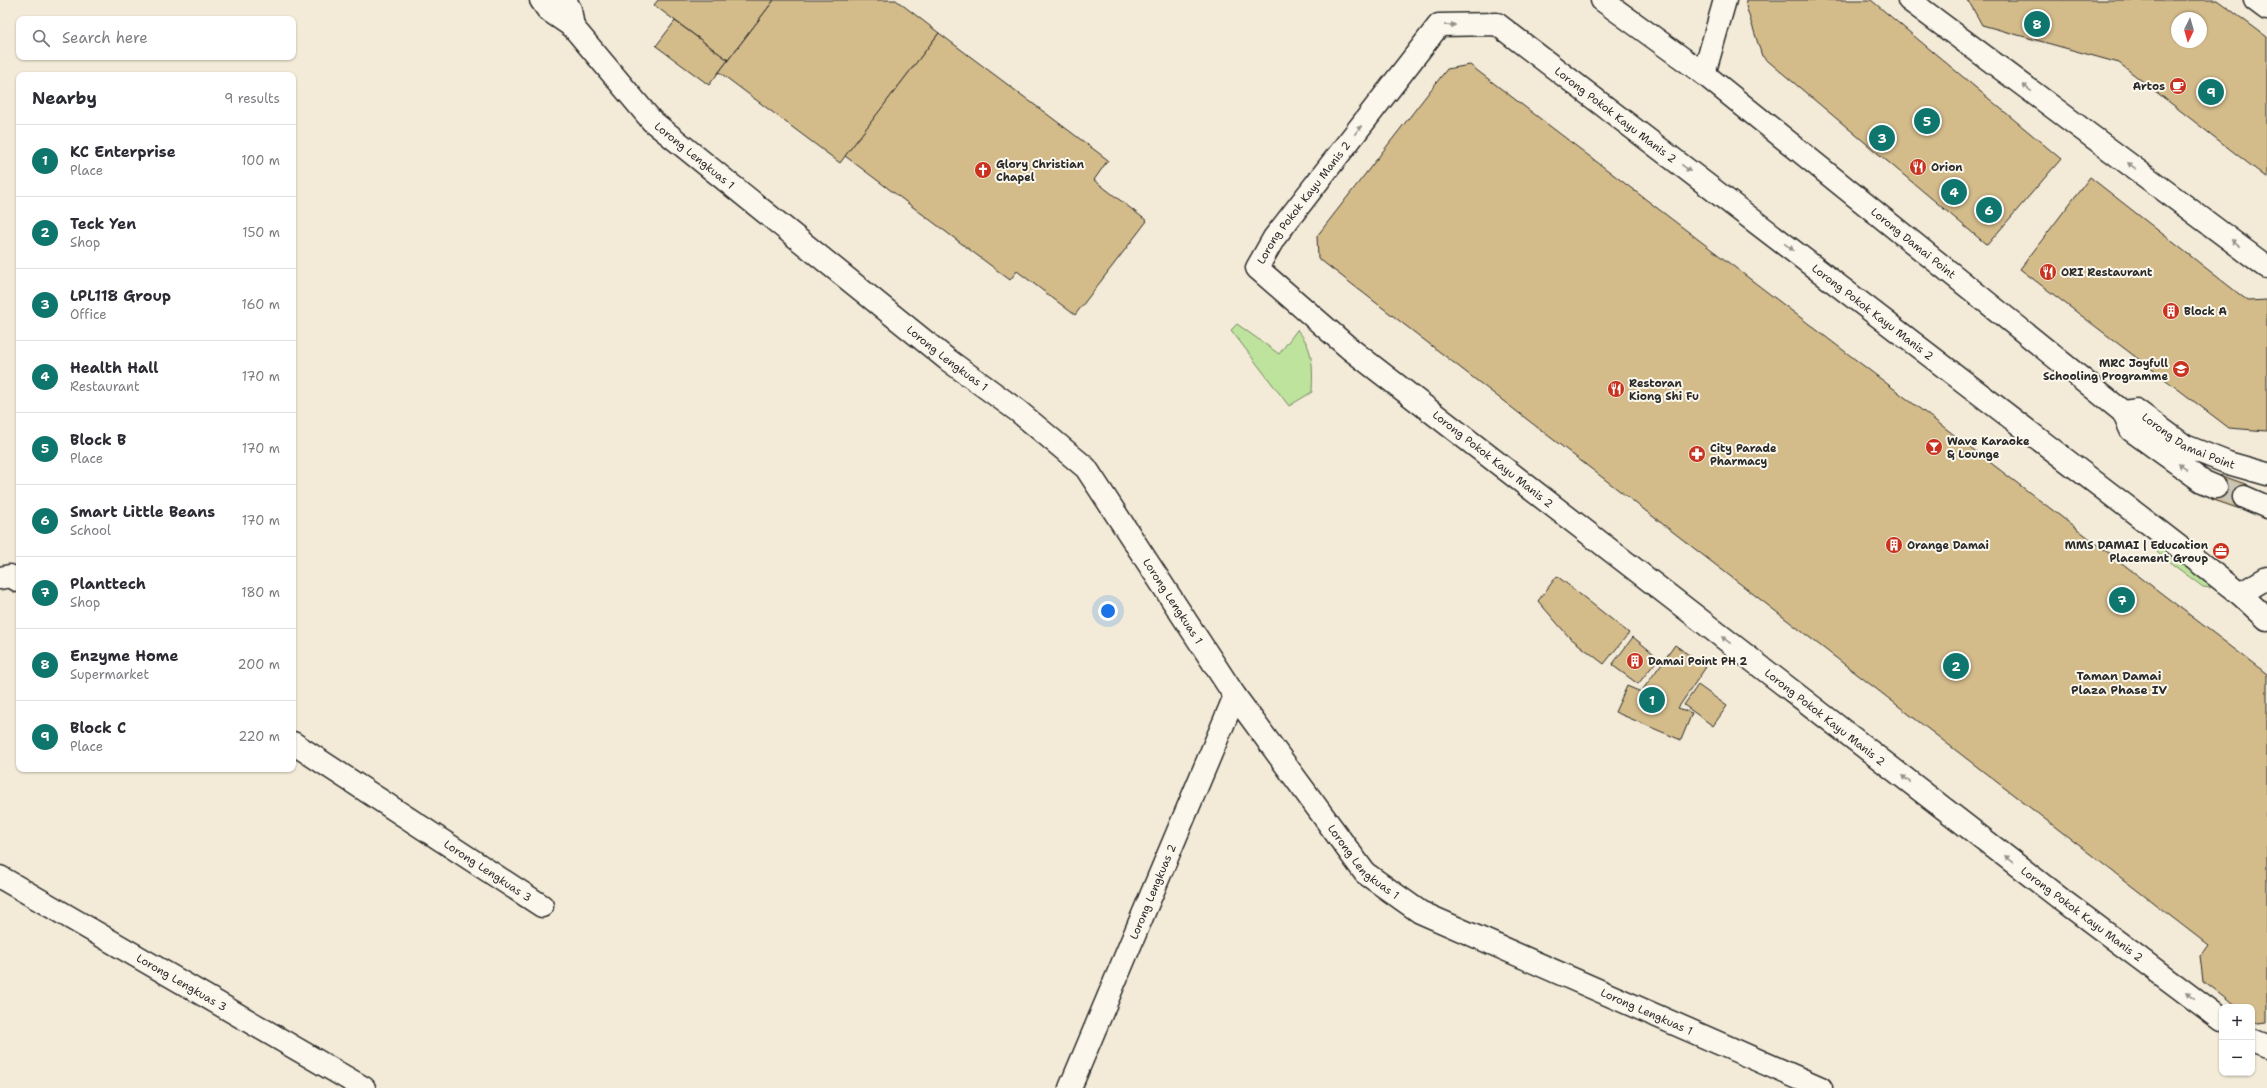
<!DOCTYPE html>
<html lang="en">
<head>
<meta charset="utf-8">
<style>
	:root { --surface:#fff; --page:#f7f7f7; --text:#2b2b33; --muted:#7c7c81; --line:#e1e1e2; --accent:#0f766e }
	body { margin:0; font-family:"Shantell Sans",sans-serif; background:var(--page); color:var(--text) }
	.controls { position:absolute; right:12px; bottom:12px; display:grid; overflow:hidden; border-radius:8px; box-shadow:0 1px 3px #0004 }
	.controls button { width:36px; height:36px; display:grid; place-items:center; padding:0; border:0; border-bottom:1px solid var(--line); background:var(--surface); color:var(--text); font:20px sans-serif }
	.compass { position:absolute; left:2171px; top:12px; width:36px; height:36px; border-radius:50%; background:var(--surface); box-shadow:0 1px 3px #0004; rotate:185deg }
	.you { position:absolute; left:1108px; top:611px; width:14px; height:14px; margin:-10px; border:3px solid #fff; border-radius:50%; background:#1a73e8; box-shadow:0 0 0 6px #1a73e833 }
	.badge { display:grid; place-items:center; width:26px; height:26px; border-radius:50%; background:var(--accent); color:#fff; font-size:13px; font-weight:700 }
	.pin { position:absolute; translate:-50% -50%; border:2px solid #fff; box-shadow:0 1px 4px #0006 }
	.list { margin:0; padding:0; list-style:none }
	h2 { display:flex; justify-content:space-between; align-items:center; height:52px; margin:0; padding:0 16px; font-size:17px }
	h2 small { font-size:13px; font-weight:400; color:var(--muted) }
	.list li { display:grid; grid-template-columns:26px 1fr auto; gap:12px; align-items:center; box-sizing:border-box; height:72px; padding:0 16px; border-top:1px solid var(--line) }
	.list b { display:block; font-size:15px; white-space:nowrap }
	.list p { margin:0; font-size:13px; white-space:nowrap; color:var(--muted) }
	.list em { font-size:13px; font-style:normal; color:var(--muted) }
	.icon { flex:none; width:22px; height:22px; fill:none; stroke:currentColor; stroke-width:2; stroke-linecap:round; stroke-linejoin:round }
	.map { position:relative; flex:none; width:2267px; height:1088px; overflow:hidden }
	.search { position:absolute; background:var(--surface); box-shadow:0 1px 3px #0004; left:16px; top:16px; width:280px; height:44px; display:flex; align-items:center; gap:10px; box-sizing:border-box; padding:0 14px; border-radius:8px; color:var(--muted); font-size:15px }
	.panel { position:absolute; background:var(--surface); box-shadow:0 1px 3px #0004; left:16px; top:72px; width:280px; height:700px; border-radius:8px }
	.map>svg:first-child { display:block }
	.green { fill:#bee39d; stroke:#748764 }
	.building { fill:#d3bb8a; stroke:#2b2b2b; fill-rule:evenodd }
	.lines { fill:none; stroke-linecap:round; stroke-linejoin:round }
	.minor-tunnel { stroke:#cbc5b5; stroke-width:22; stroke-dasharray:22 11; stroke-linecap:butt }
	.service-casing { stroke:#2b2b2b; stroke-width:25 }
	.minor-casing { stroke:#2b2b2b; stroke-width:25 }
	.service { stroke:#fbf7ec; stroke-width:22 }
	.minor { stroke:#fbf7ec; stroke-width:22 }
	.oneway { fill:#93918c }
	.labels { text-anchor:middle; stroke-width:4; stroke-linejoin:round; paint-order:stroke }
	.poi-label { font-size:11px; font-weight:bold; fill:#2b2b2b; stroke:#fbf7ec; text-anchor:start }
	.street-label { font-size:11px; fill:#2b2b2b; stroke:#fbf7ec }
	.neighbourhood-label { font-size:12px; font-weight:bold; fill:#2b2b2b; stroke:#fbf7ec }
</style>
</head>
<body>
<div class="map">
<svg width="2267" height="1088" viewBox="0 0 2267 1088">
	<rect width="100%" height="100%" fill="#f3ebd8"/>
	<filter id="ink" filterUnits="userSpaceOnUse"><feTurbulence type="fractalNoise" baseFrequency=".025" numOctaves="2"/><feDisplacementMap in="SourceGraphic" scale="8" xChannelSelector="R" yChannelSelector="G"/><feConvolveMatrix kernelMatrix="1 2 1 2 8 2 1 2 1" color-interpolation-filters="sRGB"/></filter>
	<g filter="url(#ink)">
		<g class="green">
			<path d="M1237,324L1279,354L1297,330C1314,347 1313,369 1312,392L1289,406L1231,330Z"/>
			<polygon points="2160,548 2162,548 2208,582 2211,584 2210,588 2203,587 2160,555 2157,552"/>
		</g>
		<g class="building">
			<polygon points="658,0 774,0 728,60 654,5"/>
			<polygon points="774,0 896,0 939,33 840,163 719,72"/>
			<polygon points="1747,0 1871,0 2061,159 1987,245 1762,56 1746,6"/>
			<path d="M1968,0H2217L2267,37V178L2119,63L1982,25ZM2177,18H2201V42H2177Z"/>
			<polygon points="675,21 728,60 709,85 656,46"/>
			<polygon points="939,33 1108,160 1094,180 1147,221 1075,315 1017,271 1010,280 845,156"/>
			<polygon points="1470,65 2267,674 2267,1022 2258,1023 2252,1019 2252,1007 2236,1007 2203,981 2200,956 2208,945 1318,258 1317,236 1447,69"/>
			<polygon points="2090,177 2248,301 2267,300 2267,431 2229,428 2020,269"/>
			<polygon points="2220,475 2248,485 2240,509 2211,499"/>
			<polygon points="1557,576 1629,633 1604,664 1569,637 1538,601"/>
			<polygon points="1633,637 1659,658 1638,684 1612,665"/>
			<polygon points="1675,645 1706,667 1678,708 1692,713 1681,740 1615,712 1627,686 1641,692"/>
			<polygon points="1698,685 1727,706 1713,726 1684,705"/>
		</g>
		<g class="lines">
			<polyline class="minor-tunnel" points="2216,487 2244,497"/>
			<g class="service-casing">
				<g id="service">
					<path id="s1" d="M1602,0L1704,74L2123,412"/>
					<polyline points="1909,0 2267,267"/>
					<polyline points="2255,0 2267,9"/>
					<polyline points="1704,74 1725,0"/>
				</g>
			</g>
			<g class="minor-casing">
				<g id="minor">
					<path id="s2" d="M541,0L548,10L573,27L652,121L948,360L1018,411L1086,468L1235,696L1365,873L1420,912L1821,1088"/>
					<polyline points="565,0 570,9 573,27"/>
					<path id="s3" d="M2216,487L2202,481L2131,430L2123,412L2136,410L2185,446L2228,463L2267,474"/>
					<polyline points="2244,497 2267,507"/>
					<polyline points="0,578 10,576 19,581"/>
					<polyline points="2240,594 2267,578"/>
					<path id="s4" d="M293,743L542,906"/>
					<path id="s5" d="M0,877L364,1088"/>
					<path id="s6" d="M2222,1020L2066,903L1349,348L1257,268L1274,238L1439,25L1497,24L2156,529L2240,594L2267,619"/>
					<polyline points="2252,1040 2267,1046"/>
					<path id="s7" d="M1070,1088L1235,696"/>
				</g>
			</g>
			<use href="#service" class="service"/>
			<use href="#minor" class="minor"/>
		</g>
		<defs><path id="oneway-solid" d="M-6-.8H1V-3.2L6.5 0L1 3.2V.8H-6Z"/></defs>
		<g class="oneway">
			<use href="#oneway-solid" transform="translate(1450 25) rotate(-1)"/>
			<use href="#oneway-solid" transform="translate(2027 88) rotate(-143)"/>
			<use href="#oneway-solid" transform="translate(1358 130) rotate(-52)"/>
			<use href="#oneway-solid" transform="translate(2132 166) rotate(-143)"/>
			<use href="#oneway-solid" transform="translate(1686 168) rotate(37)"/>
			<use href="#oneway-solid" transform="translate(2236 243) rotate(-143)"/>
			<use href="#oneway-solid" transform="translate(1789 247) rotate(37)"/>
			<use href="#oneway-solid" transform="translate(2183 467) rotate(-144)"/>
			<use href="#oneway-solid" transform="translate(1726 640) rotate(-142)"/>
			<use href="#oneway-solid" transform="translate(1906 779) rotate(-142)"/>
			<use href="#oneway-solid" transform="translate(2009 859) rotate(-142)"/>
			<use href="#oneway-solid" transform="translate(2191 996) rotate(-143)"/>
		</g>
	</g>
	<defs>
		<g id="cafe-disc" transform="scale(0.9)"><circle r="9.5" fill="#c8321e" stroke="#fbf7ec"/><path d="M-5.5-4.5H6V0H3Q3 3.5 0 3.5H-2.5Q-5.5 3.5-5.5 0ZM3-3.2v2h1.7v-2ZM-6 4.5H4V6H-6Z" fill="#fff"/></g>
		<g id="restaurant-disc" transform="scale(0.9)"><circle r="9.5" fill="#c8321e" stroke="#fbf7ec"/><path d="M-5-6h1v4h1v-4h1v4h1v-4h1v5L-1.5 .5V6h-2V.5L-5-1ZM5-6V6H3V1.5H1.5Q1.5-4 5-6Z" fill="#fff"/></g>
		<g id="church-disc" transform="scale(0.9)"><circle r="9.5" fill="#c8321e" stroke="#fbf7ec"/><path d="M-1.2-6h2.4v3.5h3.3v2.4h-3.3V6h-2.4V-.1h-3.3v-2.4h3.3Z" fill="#fff"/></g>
		<g id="building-disc" transform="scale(0.9)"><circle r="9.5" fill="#c8321e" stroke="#fbf7ec"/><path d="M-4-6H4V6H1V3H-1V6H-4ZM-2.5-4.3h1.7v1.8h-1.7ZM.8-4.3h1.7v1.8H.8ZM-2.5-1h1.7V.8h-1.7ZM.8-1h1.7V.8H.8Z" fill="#fff"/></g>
		<g id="school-disc" transform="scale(0.9)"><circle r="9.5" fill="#c8321e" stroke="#fbf7ec"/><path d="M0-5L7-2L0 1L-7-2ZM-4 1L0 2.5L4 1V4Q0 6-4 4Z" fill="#fff"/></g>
		<g id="bar-disc" transform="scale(0.9)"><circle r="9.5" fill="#c8321e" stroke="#fbf7ec"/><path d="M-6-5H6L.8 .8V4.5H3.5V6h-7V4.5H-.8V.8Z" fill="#fff"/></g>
		<g id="pharmacy-disc" transform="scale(0.9)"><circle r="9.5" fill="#c8321e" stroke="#fbf7ec"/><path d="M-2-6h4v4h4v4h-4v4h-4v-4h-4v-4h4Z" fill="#fff"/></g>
		<g id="office-disc" transform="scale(0.9)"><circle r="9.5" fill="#c8321e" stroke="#fbf7ec"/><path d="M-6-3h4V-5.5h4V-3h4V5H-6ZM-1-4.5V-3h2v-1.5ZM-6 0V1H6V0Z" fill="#fff"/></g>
	</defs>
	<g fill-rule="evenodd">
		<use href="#cafe-disc" x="2178" y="86"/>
		<use href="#restaurant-disc" x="1918" y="167"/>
		<use href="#church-disc" x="983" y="170"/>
		<use href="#restaurant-disc" x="2048" y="272"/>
		<use href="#building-disc" x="2171" y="311"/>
		<use href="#school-disc" x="2181" y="369"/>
		<use href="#restaurant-disc" x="1616" y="389"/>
		<use href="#bar-disc" x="1934" y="447"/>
		<use href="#pharmacy-disc" x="1697" y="454"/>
		<use href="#building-disc" x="1894" y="545"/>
		<use href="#office-disc" x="2221" y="551"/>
		<use href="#building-disc" x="1635" y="661"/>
	</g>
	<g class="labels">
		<g class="poi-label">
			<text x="2165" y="90" text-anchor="end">Artos</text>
			<text x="996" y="168">Glory Christian<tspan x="996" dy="13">Chapel</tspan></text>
			<text x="1931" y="171">Orion</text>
			<text x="2061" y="276">ORI Restaurant</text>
			<text x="2184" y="315">Block A</text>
			<text x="2168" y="367" text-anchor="end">MRC Joyfull<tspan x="2168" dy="13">Schooling Programme</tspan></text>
			<text x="1629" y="387">Restoran<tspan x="1629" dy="13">Kiong Shi Fu</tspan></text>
			<text x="1947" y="445">Wave Karaoke<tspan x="1947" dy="13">&amp; Lounge</tspan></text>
			<text x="1710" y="452">City Parade<tspan x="1710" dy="13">Pharmacy</tspan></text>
			<text x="1907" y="549">Orange Damai</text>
			<text x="2208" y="549" text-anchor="end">MMS DAMAI | Education<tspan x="2208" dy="13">Placement Group</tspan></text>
			<text x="1648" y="665">Damai Point PH 2</text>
		</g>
		<g class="street-label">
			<text dy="4" stroke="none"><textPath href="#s6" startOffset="1735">Lorong Pokok Kayu Manis 2</textPath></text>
			<text dy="4" stroke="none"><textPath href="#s2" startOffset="220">Lorong Lengkuas 1</textPath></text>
			<text dy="4" stroke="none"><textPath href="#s6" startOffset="1304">Lorong Pokok Kayu Manis 2</textPath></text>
			<text dy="4" stroke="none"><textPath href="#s1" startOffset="395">Lorong Damai Point</textPath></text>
			<text dy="4" stroke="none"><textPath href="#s6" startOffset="2059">Lorong Pokok Kayu Manis 2</textPath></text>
			<text dy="4" stroke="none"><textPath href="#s2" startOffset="544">Lorong Lengkuas 1</textPath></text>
			<text dy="4" stroke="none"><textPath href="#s3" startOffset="197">Lorong Damai Point</textPath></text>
			<text transform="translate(1493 459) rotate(38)" y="4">Lorong Pokok Kayu Manis 2</text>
			<text dy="4" stroke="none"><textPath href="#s2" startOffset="880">Lorong Lengkuas 1</textPath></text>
			<text transform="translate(1825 717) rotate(38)" y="4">Lorong Pokok Kayu Manis 2</text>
			<text dy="4" stroke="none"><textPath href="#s2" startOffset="1204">Lorong Lengkuas 1</textPath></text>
			<text dy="4" stroke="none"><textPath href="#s4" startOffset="233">Lorong Lengkuas 3</textPath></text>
			<text dy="4" stroke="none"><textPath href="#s7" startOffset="213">Lorong Lengkuas 2</textPath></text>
			<text transform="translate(2082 914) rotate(37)" y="4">Lorong Pokok Kayu Manis 2</text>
			<text dy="4" stroke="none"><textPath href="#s5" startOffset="210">Lorong Lengkuas 3</textPath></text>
			<text dy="4" stroke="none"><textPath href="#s2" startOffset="1528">Lorong Lengkuas 1</textPath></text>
		</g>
		<g class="neighbourhood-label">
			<text x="2119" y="680">Taman Damai<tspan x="2119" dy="14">Plaza Phase IV</tspan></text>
		</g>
	</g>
</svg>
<div class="controls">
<button>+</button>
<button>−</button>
</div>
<svg class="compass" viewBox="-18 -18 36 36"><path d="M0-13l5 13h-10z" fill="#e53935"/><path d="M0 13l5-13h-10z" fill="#7c7c81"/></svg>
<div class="you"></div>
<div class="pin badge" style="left:1652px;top:700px">1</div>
<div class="pin badge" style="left:1956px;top:666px">2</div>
<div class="pin badge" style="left:1882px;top:138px">3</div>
<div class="pin badge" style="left:1954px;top:192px">4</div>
<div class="pin badge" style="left:1927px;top:121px">5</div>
<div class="pin badge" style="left:1989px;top:210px">6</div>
<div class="pin badge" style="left:2122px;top:600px">7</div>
<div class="pin badge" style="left:2037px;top:24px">8</div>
<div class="pin badge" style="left:2211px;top:92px">9</div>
<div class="search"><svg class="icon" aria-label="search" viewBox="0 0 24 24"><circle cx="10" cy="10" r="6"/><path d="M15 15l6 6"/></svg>Search here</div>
<section class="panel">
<h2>Nearby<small>9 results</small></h2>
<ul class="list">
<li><span class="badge">1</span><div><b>KC Enterprise</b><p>Place</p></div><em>100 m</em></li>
<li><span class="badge">2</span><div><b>Teck Yen</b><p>Shop</p></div><em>150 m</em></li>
<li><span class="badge">3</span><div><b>LPL118 Group</b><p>Office</p></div><em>160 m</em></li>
<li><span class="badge">4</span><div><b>Health Hall</b><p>Restaurant</p></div><em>170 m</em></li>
<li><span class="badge">5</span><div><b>Block B</b><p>Place</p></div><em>170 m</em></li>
<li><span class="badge">6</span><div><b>Smart Little Beans</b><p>School</p></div><em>170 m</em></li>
<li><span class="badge">7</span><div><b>Planttech</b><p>Shop</p></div><em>180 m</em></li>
<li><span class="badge">8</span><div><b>Enzyme Home</b><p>Supermarket</p></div><em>200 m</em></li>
<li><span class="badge">9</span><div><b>Block C</b><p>Place</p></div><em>220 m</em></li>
</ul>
</section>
</div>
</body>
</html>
